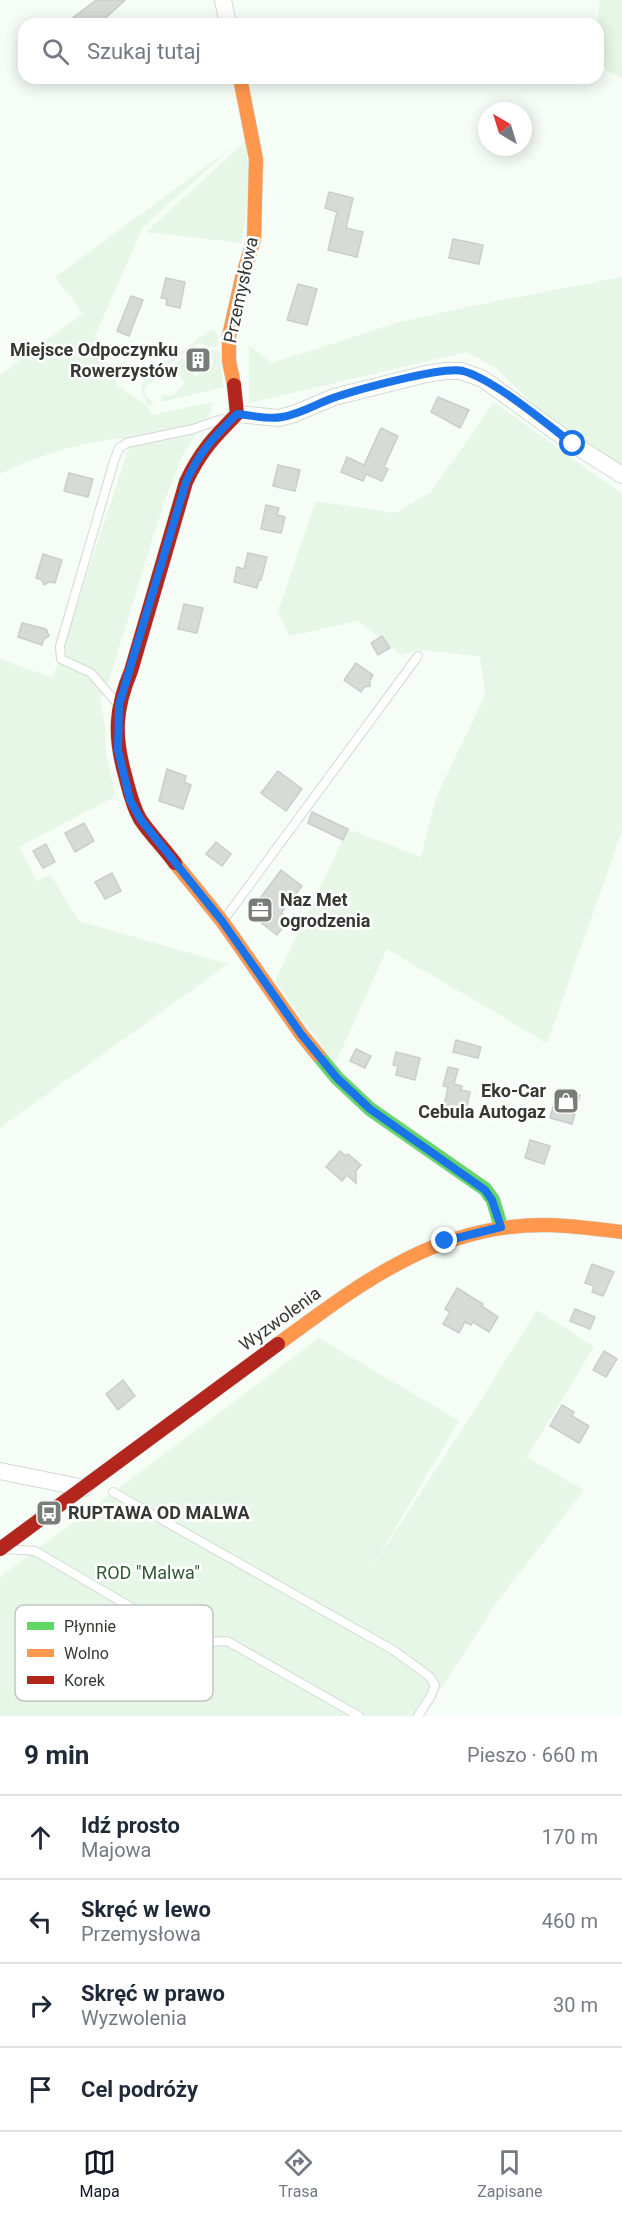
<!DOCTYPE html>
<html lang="pl">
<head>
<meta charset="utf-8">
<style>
	:root { --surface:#fff; --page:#f2f2f3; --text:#1f2937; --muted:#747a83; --line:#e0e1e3; --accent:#111827 }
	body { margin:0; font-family:Roboto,sans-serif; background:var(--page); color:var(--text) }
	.compass { position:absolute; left:478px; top:102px; width:54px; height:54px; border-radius:50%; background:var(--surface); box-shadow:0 3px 15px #0003; rotate:322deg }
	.stop { position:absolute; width:18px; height:18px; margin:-14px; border:4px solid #1a73e8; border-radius:50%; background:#fff }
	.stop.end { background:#1a73e8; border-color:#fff; box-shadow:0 2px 6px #0008 }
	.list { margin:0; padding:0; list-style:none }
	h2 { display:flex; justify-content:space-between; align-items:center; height:78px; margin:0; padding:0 24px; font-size:26px }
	h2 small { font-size:20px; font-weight:400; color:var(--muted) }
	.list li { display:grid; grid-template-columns:39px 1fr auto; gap:18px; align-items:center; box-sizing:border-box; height:84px; padding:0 24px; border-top:2px solid var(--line) }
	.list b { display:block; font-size:22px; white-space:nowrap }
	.list p { margin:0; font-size:20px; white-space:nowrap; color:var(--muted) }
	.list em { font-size:20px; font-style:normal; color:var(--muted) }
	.icon { flex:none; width:33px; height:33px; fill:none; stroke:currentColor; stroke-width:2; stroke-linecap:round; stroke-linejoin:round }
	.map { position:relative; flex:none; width:622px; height:1716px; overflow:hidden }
	.search { position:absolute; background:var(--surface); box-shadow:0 3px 15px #0003; left:18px; right:18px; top:18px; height:66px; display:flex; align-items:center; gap:15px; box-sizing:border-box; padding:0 21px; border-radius:18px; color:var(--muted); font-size:22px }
	.sheet { height:414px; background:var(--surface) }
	nav { display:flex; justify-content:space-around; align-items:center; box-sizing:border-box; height:84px; border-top:2px solid var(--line); background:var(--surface); font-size:16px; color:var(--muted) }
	nav a { display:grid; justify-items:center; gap:3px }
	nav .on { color:var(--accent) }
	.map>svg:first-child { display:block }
	.green { fill:#e6f7e7 }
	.building { fill:#d6dbd7; stroke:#caceca; stroke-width:1.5 }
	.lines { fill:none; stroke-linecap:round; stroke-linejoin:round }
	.lane-casing { stroke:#d4d9d4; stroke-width:10 }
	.street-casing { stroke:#d4d9d4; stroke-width:18 }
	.fast-casing { stroke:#d4d9d4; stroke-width:15 }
	.slow-casing { stroke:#d4d9d4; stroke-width:15 }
	.jam-casing { stroke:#d4d9d4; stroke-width:15 }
	.lane { stroke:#fefffe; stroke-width:8 }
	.street { stroke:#fefffe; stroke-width:16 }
	.fast { stroke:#63d668; stroke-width:14 }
	.slow { stroke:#ff974d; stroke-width:14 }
	.jam { stroke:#b3261e; stroke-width:14 }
	.route { stroke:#1a73e8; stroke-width:8 }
	.labels { text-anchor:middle; stroke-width:5; stroke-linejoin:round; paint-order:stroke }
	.street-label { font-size:18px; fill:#353935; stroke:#fff }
	.poi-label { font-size:18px; font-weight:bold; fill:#353935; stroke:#fff; text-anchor:end }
	.park-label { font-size:18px; fill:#2f5b36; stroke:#fff }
	.key { fill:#fff; stroke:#c2c4c2; stroke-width:1.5 }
	.key-label { font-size:16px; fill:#353935 }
</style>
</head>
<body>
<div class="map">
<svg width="622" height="1716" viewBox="0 0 622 1716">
	<rect width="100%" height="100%" fill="#f6fcf6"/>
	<g class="green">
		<polygon points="597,0 622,0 622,78 609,72 598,61 597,24 600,3"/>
		<polygon points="246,141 249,184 242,243 146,232"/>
		<path d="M231,148L143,227L95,336L118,386L147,406L152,415L212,402L211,412L184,452L164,502L107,687L100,701L105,726L106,755L116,796L19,847L37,881L50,874L79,921L228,964L0,1128V659L53,678L132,438C87,440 40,454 0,474V375L83,313L55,277Z"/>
		<polygon points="622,277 622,469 562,432 497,369 467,352 249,403 249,345 272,363 400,322 482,304"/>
		<polygon points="212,329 218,334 219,345 216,347 205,346 204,344 200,343 190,348 189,346 185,350 186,352 158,372 153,382 148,384 144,390 145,396 155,403 147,406 141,389 143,382 152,373"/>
		<path d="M209,350L217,351L220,353L223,387L162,402L161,395L172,396L184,385V380H182L177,370L173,367L169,368L184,357C184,366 189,375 197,376V374L206,372L207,373L212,369L210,368L213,362Z"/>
		<polygon points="494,402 622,494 622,831 547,1043 387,949 335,1064 275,981 348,829 421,857 436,798 485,695 480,656 420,650 401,655 358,621 289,636 278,611 316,501 395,513 431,492"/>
		<polygon points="537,1310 594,1347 527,1457 584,1490 497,1602 423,1716 0,1716 0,1577 319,1338 459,1421 372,1567 465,1425"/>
	</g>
	<g class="building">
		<polygon points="96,0 125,0 99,24 65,24"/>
		<polygon points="329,192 353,198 346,228 363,232 357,257 328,250 337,212 325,208"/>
		<polygon points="453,239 483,245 479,264 449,258"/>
		<polygon points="166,278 185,282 180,308 166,305 167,299 161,298"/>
		<polygon points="298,284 317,289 307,325 287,320"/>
		<polygon points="131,296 143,300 129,336 117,331"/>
		<polygon points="438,397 469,410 460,428 431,412"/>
		<polygon points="381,428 398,436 384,467 388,469 382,481 366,474 363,481 341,472 347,457 364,465"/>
		<polygon points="278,465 300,470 295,491 273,486"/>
		<polygon points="69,473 93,479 88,497 64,491"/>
		<polygon points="266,505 279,508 277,515 285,517 281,533 261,529"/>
		<polygon points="248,553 267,557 261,580 259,580 257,588 234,582 237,567 244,569"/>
		<polygon points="43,554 62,560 55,583 49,582 44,585 42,580 36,578"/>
		<polygon points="184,604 203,608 197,633 178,629"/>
		<polygon points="22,623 46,629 49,636 44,639 42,645 18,637"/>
		<polygon points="382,636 390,648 378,655 371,643"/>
		<polygon points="356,663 373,675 370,680 370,686 364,687 361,692 344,680"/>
		<polygon points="167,769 186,776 184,782 191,785 183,809 159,801"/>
		<polygon points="278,771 302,789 286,811 261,793"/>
		<polygon points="312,812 348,829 343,840 308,823"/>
		<polygon points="84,823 94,841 75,852 65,833"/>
		<polygon points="216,842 231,854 222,866 206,854"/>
		<polygon points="46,844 55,862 43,868 33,851"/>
		<polygon points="281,870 302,886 281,913 289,919 277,935 249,913"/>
		<polygon points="112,873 121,891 105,899 95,882"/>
		<polygon points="456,1040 481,1047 478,1058 453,1052"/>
		<polygon points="356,1049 371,1056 365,1068 350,1061"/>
		<polygon points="396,1052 420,1058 415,1080 396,1075 398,1066 393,1065"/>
		<polygon points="448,1067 458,1069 454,1084 462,1086 461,1090 470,1092 466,1111 444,1106 448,1087 443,1086"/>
		<polygon points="558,1089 580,1095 572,1124 550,1118"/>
		<polygon points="530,1140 550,1146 544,1164 525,1158"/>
		<polygon points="340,1151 346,1156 348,1154 361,1165 356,1171 356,1183 347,1175 342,1181 326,1167"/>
		<polygon points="592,1264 614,1272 603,1296 592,1292 594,1286 585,1283"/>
		<polygon points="457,1288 483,1304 482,1306 498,1317 489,1332 473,1322 471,1325 465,1322 459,1333 443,1324 450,1312 445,1309"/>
		<polygon points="575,1309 595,1317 590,1329 570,1321"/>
		<polygon points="604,1351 617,1359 606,1377 593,1370"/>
		<polygon points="123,1380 135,1396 118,1410 106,1394"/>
		<polygon points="562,1405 574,1412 572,1416 589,1426 579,1443 550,1426"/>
	</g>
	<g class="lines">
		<g class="lane-casing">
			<g id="lane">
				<polyline points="116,702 91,673 61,659 60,646 114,461 119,448 127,443 193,429 222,419"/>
				<polyline points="223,921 418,656"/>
				<polyline points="113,1492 393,1650 429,1676 435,1685 431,1696 418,1716"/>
				<polyline points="6,1549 35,1551 187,1640 206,1642 227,1641 359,1716"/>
			</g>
		</g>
		<g class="street-casing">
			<g id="street">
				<polyline points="223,0 228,24"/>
				<polyline points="237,414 279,418 294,414 334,397 426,374 445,371 461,371 483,379 573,444 622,475"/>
				<polyline points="0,1471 84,1488"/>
			</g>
		</g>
		<g class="fast-casing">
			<polyline id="fast" points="318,1055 337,1078 370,1109 485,1189 493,1200 501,1227"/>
		</g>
		<g class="slow-casing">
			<g id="slow">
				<polyline points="234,385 229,361 229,336 242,278 254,239 256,159 240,78"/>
				<polyline points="175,863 222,921 301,1034 318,1055"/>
				<path d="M278,1344C361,1283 436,1225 544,1225C570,1225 596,1229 622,1232"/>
			</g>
		</g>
		<g class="jam-casing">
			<g id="jam">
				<path d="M175,863C164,848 150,834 140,819C132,805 129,790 125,775C114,736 115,709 131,671L186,482C200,452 214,437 237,414L234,385"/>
				<polyline points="0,1549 278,1344"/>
			</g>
		</g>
		<use href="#lane" class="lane"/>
		<use href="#street" class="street"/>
		<use href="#fast" class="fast"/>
		<use href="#slow" class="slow"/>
		<use href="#jam" class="jam"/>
	</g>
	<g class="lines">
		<path class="route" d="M445,1241L501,1227L492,1200L485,1190L370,1109L337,1078L301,1034L222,921L141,820L130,800L118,750L119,705L186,482C200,451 213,438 237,414C252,415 267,420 282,417C300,414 316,404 333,398C356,390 443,366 463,371C495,380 545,423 573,444"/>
	</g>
	<defs>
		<g id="building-square" transform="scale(1.35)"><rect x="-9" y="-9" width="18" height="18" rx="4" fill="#797d79" stroke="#fff"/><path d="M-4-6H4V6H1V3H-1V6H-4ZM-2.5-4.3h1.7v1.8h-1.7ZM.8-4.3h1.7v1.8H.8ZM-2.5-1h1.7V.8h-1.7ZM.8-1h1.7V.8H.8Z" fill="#fff"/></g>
		<g id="office-square" transform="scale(1.35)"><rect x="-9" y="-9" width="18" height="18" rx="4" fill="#797d79" stroke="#fff"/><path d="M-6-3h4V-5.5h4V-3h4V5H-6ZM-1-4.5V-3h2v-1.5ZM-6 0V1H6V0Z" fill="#fff"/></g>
		<g id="shop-square" transform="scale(1.35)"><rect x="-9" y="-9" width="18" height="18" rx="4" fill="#797d79" stroke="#fff"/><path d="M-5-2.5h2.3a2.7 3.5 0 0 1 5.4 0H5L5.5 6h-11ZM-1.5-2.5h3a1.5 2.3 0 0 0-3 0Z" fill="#fff"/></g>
		<g id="bus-square" transform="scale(1.35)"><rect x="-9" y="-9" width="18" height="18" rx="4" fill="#797d79" stroke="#fff"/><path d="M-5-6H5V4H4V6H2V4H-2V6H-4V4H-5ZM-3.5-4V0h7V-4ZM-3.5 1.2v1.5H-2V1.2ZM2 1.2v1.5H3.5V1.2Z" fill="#fff"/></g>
	</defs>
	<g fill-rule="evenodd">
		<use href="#building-square" x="198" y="360"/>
		<use href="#office-square" x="260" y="910"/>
		<use href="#shop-square" x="566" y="1101"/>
		<use href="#bus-square" x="49" y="1513"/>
	</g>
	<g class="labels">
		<g class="street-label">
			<text transform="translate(241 290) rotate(-78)" y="6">Przemysłowa</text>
			<text transform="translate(280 1319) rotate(-36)" y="6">Wyzwolenia</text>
		</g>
		<g class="poi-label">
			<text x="178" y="356">Miejsce Odpoczynku<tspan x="178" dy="21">Rowerzystów</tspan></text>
			<text x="280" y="906" text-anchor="start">Naz Met<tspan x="280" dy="21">ogrodzenia</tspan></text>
			<text x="546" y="1097">Eko-Car<tspan x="546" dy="21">Cebula Autogaz</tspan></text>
			<text x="68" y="1519" text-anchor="start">RUPTAWA OD MALWA</text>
		</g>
		<g class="park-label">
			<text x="148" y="1579">ROD "Malwa"</text>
		</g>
	</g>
	<rect x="15" y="1605" width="198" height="96" rx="9" class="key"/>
	<rect x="27" y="1622" width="27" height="8" fill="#63d668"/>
	<rect x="27" y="1649" width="27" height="8" fill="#ff974d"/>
	<rect x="27" y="1676" width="27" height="8" fill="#b3261e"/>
	<g class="key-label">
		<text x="64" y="1632">Płynnie</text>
		<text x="64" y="1659">Wolno</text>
		<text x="64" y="1686">Korek</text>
	</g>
</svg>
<svg class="compass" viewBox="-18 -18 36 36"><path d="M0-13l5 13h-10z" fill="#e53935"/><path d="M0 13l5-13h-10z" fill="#747a83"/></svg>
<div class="stop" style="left:573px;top:444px"></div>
<div class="stop end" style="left:445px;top:1241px"></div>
<div class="search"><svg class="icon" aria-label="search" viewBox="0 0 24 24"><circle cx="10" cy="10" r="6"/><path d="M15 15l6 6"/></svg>Szukaj tutaj</div>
</div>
<section class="sheet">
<h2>9 min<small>Pieszo · 660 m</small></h2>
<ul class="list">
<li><svg class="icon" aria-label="ahead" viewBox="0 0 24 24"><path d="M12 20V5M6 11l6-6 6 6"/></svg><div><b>Idź prosto</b><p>Majowa</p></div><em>170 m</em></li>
<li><svg class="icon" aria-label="left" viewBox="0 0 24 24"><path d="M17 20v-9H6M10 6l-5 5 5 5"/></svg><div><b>Skręć w lewo</b><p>Przemysłowa</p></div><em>460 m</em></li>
<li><svg class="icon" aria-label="right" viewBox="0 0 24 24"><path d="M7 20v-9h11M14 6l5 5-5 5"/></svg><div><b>Skręć w prawo</b><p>Wyzwolenia</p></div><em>30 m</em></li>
<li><svg class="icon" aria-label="arrive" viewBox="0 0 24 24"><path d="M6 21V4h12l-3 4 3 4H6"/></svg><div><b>Cel podróży</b></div></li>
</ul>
</section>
<nav>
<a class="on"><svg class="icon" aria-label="map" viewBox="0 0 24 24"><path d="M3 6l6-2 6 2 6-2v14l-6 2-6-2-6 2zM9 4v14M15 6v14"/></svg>Mapa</a>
<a><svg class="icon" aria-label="directions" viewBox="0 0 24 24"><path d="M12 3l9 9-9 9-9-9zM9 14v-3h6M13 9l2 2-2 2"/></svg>Trasa</a>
<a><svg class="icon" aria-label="saved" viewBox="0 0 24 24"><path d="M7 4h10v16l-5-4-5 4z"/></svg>Zapisane</a>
</nav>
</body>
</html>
